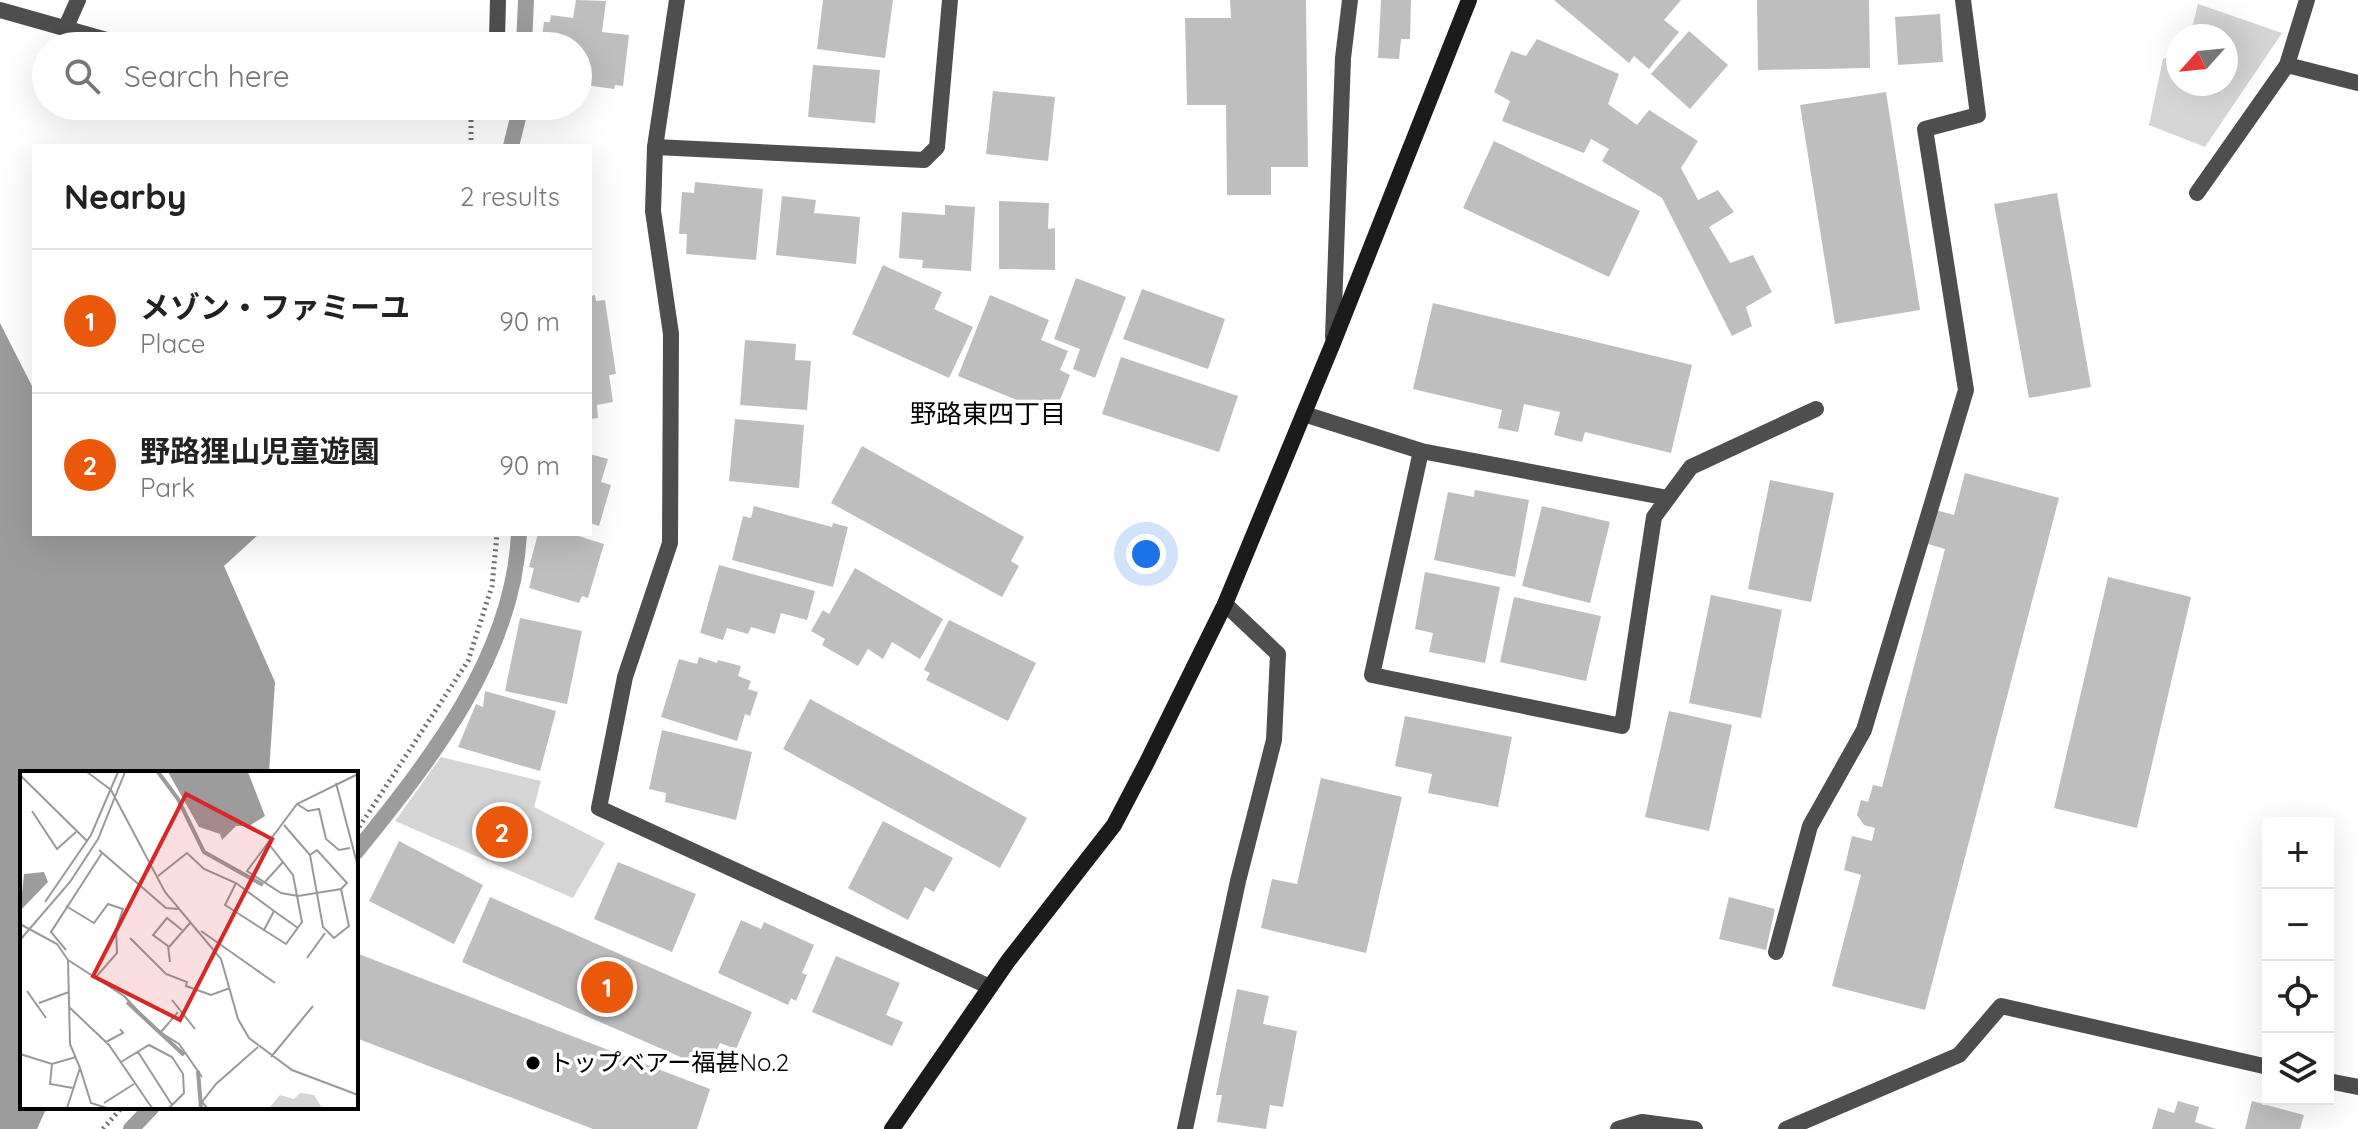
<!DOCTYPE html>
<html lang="en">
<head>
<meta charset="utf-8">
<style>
	:root { --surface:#fff; --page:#f6f6f6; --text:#222; --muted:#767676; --line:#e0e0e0; --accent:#ea580c }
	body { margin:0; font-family:Quicksand,"Noto Sans JP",sans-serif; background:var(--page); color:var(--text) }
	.controls { position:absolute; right:24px; bottom:24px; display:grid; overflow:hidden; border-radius:0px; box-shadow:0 8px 32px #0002 }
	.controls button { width:72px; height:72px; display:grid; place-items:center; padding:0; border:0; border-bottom:2px solid var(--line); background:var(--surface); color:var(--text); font:40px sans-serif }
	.compass { position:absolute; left:2166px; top:24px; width:72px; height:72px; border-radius:50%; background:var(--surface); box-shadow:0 8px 32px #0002; rotate:243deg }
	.you { position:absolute; left:1146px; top:554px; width:28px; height:28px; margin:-20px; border:6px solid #fff; border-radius:50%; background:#1a73e8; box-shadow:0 0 0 12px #1a73e833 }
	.badge { display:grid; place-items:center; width:52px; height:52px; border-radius:50%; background:var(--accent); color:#fff; font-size:26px; font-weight:700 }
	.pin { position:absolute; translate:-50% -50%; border:4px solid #fff; box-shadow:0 2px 8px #0006 }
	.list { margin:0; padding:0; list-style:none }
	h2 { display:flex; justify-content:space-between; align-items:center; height:104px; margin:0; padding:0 32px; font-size:34px }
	h2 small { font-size:26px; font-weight:400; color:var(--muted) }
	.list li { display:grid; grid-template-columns:52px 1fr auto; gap:24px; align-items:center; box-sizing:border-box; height:144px; padding:0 32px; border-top:2px solid var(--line) }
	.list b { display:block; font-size:30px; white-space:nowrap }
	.list p { margin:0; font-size:26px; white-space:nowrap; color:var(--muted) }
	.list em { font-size:26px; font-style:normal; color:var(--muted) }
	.icon { flex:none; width:44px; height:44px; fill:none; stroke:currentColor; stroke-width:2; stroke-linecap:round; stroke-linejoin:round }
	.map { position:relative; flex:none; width:2358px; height:1129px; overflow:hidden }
	.search { position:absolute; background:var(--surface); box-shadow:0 8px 32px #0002; left:32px; top:32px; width:560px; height:88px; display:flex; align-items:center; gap:20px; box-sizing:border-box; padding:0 28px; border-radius:44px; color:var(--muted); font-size:30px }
	.panel { position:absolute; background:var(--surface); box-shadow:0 8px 32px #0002; left:32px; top:144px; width:560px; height:392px; border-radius:0px }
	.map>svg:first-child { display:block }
	.green { fill:#d5d5d5 }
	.water { fill:#9c9c9c }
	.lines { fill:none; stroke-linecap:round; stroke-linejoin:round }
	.stream { stroke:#9c9c9c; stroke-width:16 }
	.building { fill:#bebebe }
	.path { stroke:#707070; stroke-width:5; stroke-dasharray:2 4; stroke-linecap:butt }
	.street { stroke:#4e4e4e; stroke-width:16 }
	.secondary { stroke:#1b1b1b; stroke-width:16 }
	.poi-dot { fill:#000; stroke:#fff; stroke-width:3 }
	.labels { text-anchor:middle; stroke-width:7; stroke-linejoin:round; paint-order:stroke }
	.poi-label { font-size:24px; fill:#000; stroke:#fff; text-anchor:start }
	.neighbourhood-label { font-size:26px; fill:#000; stroke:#fff }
	.inset-river { fill:none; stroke:#9c9c9c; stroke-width:4 }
	.inset-road { fill:none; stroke:#999; stroke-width:2 }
	.view { fill:#d62828; fill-opacity:0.15; stroke:#d62828; stroke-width:4 }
	.inset-edge { fill:none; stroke:#000; stroke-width:4 }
</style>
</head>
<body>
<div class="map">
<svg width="2358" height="1129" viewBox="0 0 2358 1129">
	<rect width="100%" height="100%" fill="#fff"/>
	<g class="green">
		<polygon points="2198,4 2282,33 2205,147 2149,125 2163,59 2178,53 2178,84 2226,84 2226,36 2190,36"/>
		<polygon points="441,757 541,781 534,807 605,843 573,898 395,821"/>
	</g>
	<polygon class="water" points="0,323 34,390 34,534 259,534 224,566 275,682 269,773 22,773 22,1107 47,1107 37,1129 0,1129"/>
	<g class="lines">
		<g class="stream">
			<polyline points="524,46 526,0"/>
			<polyline points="511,146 521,106"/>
			<path d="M356,852C430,760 513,657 519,534"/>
			<polyline points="131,1129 152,1107"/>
		</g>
	</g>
	<g class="building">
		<polygon points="576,0 606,1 602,32 629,35 623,86 615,85 614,89 578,84 578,46 541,46 544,22 550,22 551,15 573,18"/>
		<polygon points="823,0 893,0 885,58 817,49"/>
		<polygon points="1230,0 1306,0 1308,167 1271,167 1271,195 1227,195 1226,105 1187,105 1185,18 1231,18"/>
		<polygon points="1381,0 1411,0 1410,39 1401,39 1399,59 1378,58"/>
		<polygon points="1554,0 1681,0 1664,20 1679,32 1649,69 1634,56 1629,63"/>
		<polygon points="1757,0 1869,0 1870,68 1758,70"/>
		<polygon points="1940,14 1943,62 1898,65 1895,17"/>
		<polygon points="1689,31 1728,65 1690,109 1651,74"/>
		<polygon points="1537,39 1619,74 1608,104 1637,125 1649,110 1698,141 1681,168 1698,200 1718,190 1734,212 1709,227 1730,263 1753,255 1772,292 1746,307 1752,326 1732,336 1662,198 1602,161 1609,149 1591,139 1584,153 1502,121 1510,101 1494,92 1511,51 1526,56"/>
		<polygon points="813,65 880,70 875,123 808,117"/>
		<polygon points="993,91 1055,97 1048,161 986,154"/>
		<polygon points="1886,92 1920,310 1835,324 1800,105"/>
		<polygon points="1494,141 1640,211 1609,277 1463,208"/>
		<polygon points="695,182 763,189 756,260 686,254 687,234 679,234 682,192 694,193"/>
		<polygon points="2057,193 2091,387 2029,398 1994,204"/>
		<polygon points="782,196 816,200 814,213 860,217 856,264 776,255"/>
		<polygon points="999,201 1049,203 1048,229 1055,228 1055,270 999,269"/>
		<polygon points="945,205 975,207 971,271 922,268 923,260 899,258 902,212 945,215"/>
		<polygon points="883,265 942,292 934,309 973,327 949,378 852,334"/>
		<polygon points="1076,278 1126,297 1095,378 1073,369 1080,349 1054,339"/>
		<polygon points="1142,289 1225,319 1208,369 1123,339"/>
		<polygon points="595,295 596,301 605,300 616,374 609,375 613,402 597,405 598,418 590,419 590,296"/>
		<polygon points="990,295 1049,320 1041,340 1068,351 1060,370 1070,375 1054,415 958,376"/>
		<polygon points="1433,303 1692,365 1671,453 1585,432 1582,442 1554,435 1560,412 1524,404 1518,432 1498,428 1502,410 1413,389"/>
		<polygon points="745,340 796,344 795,360 811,361 807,410 740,405"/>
		<polygon points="1121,357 1238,396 1219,452 1102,414"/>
		<polygon points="735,419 804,425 799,488 729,481"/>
		<polygon points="862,446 1024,537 1011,561 1019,566 1002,597 831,503"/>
		<polygon points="590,454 608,459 601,482 611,485 599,526 590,523"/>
		<polygon points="1965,473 2059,498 1925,1010 1832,986 1861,875 1844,870 1852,836 1872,841 1875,828 1864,825 1857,815 1861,800 1868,802 1873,785 1882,787 1945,549 1928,544 1929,508 1954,515"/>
		<polygon points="1770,480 1834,493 1811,602 1748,589"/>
		<polygon points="1475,490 1529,500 1515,577 1434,560 1448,492 1474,497"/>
		<polygon points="754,506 832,527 833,523 848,527 833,587 732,560 743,516 751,518"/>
		<polygon points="1542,506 1610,522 1590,603 1522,586"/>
		<polygon points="538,534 572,534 604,544 588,598 582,596 579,603 529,588 534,568 529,567"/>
		<polygon points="719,565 815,591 807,620 781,613 775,634 751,627 748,634 727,628 723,640 700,633"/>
		<polygon points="855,568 943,619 920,659 892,642 883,659 868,649 858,666 822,645 825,639 811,631 823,610 829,614"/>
		<polygon points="1425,572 1500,587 1485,663 1429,652 1433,633 1415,629"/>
		<polygon points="2108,577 2191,597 2137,828 2054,808"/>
		<polygon points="1711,595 1782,610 1761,718 1689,703"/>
		<polygon points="1514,597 1601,616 1586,681 1500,662"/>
		<polygon points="520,618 582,631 567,704 505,691"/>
		<polygon points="949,620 1036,663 1008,721 926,680 930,673 924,670"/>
		<polygon points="699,657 717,663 718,660 741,666 738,676 751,681 748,689 758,692 750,716 745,714 737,741 661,717 679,659 697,664"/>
		<polygon points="485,691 556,711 540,771 458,747 476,704 483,707"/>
		<polygon points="810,699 1027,818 1000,868 783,749"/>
		<polygon points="1669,711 1732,725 1709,831 1645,817"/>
		<polygon points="1405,716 1512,737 1498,807 1428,793 1432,774 1395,766"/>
		<polygon points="662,730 752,752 736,820 665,802 666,793 649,789"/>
		<polygon points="1321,778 1402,797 1366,953 1261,928 1272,879 1297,884"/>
		<polygon points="883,821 953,858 934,892 925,887 908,920 848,888"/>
		<polygon points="399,841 483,885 454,944 369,901"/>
		<polygon points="618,862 696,894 672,952 594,919"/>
		<polygon points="490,897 752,1012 736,1049 720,1043 708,1069 462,962"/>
		<polygon points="1729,897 1775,909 1766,950 1719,939"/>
		<polygon points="741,920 761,929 764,922 814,945 802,973 807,975 796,1001 791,998 788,1005 718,973"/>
		<polygon points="356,953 710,1089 697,1129 593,1129 356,1038"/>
		<polygon points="836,956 900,983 886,1015 903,1022 892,1046 812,1012"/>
		<polygon points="1237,989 1269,996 1263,1024 1297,1031 1283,1107 1270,1105 1266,1129 1217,1122 1222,1095 1216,1095"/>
		<polygon points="2178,1101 2199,1107 2195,1122 2216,1129 2152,1129 2158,1108 2174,1113"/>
		<polygon points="2252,1101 2304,1115 2300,1129 2245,1129"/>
	</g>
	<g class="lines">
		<g class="path">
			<polyline points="471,146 471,106"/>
			<polyline points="356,832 468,661 492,586 497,534"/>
			<polyline points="103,1129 122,1107"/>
		</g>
		<g class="street">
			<polyline points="677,0 655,147 653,211 671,334 670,543 625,677 599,808 990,987"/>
			<polyline points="0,10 128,46"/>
			<polyline points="66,27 78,0"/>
			<polyline points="494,46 497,39 498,0"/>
			<polyline points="2287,65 2358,83"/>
			<polyline points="655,147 924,160 937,147 950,0"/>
			<polyline points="2197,193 2287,65 2307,0"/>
			<polyline points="1333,337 1343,58 1350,0"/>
			<polyline points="1304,414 1421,451 1668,498"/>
			<polyline points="1421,451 1372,675 1622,726 1654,517 1691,467 1816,409"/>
			<polyline points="1776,952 1810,826 1864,730 1966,390 1925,129 1978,115 1963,0"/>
			<polyline points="2328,1081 2358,1087"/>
			<polyline points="1185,1129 1238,881 1274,740 1278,654 1225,604"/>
			<polyline points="1618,1129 1642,1122 1695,1129"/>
			<polyline points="1786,1129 1959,1055 2001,1006 2268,1067"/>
		</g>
		<polyline class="secondary" points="892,1129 1008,961 1114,825 1146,764 1225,604 1333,343 1469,0"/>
	</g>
	<circle class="poi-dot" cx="533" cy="1063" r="8"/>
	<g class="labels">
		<g class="poi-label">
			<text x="549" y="1071">トップベアー福甚No.2</text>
		</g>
		<g class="neighbourhood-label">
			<text x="988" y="423">野路東四丁目</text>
		</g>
	</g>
	<g transform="translate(20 771)">
		<rect width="338" height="338" fill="#fff"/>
		<path d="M280,322L294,324L302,337H249L260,324L274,328Z" fill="#d5d5d5"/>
		<path d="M148,1H228L245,45L229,55H216L202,69L200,63L179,56ZM24,101L28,111L0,140L4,103Z" fill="#9c9c9c"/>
		<path class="inset-river" d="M138,1L158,28L184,81L243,114M107,231L164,284M178,300L181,337"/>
		<path class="inset-road" d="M67,1L91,19L145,121L201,188L218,248L229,267L272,299L338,324M0,4L67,70M316,12L338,96M277,33L288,40L299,38L306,68L319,79L330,77M12,40L37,78L56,61M264,54L290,84L303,156L314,167L329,155L321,118M79,79L146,137L158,138M290,84L297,79L327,112L321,118L278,125L261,122L227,100L277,33L338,3M138,105L167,82L184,98L216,112L254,140L244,159L205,134L216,112M244,112L263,91M25,131L71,64L98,1M46,135L74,152L88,133L103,138L96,159L97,182L76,206M254,140L278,157M0,153L37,173L48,189L50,273L60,297L47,337M244,159L266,173L282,151L273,104L248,72M181,160L255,212M110,167L146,203L167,211L166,215L191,224L210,217M0,169L50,111L78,68L105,1M149,176L170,152M46,179L31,161L82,82M287,187L305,162M48,189L104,225L135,258L159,273L182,306M150,191L148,175L133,164L147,147L162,159M7,220L26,247M152,229L175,258M19,232L49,221M49,236L89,274L132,337M141,261L158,241M86,271L103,262L100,258M118,281L152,334M0,283L32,293L56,286M251,286L293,235M101,291L129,274L152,286L163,303L164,322L149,337M32,293L30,313L53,317M60,297L71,332L87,337M84,332L114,313M187,337L182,331L196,313L238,276"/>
		<path class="view" d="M166,23L252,68L160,249L73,205Z"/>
		<rect width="338" height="338" class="inset-edge"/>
	</g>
</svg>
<div class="controls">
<button>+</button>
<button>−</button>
<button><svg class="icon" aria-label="locate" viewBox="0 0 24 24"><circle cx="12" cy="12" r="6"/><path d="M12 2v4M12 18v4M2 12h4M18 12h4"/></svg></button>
<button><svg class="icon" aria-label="layers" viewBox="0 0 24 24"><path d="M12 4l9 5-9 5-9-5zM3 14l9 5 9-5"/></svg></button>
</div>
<svg class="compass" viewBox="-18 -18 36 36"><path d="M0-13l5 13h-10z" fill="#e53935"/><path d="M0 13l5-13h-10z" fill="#767676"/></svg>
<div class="you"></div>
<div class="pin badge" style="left:607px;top:987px">1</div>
<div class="pin badge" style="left:502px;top:832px">2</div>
<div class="search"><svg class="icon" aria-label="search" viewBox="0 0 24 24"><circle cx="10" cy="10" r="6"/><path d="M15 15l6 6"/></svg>Search here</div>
<section class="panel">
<h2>Nearby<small>2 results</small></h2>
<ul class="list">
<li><span class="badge">1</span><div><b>メゾン・ファミーユ</b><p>Place</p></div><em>90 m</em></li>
<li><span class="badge">2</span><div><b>野路狸山児童遊園</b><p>Park</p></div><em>90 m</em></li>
</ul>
</section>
</div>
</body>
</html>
